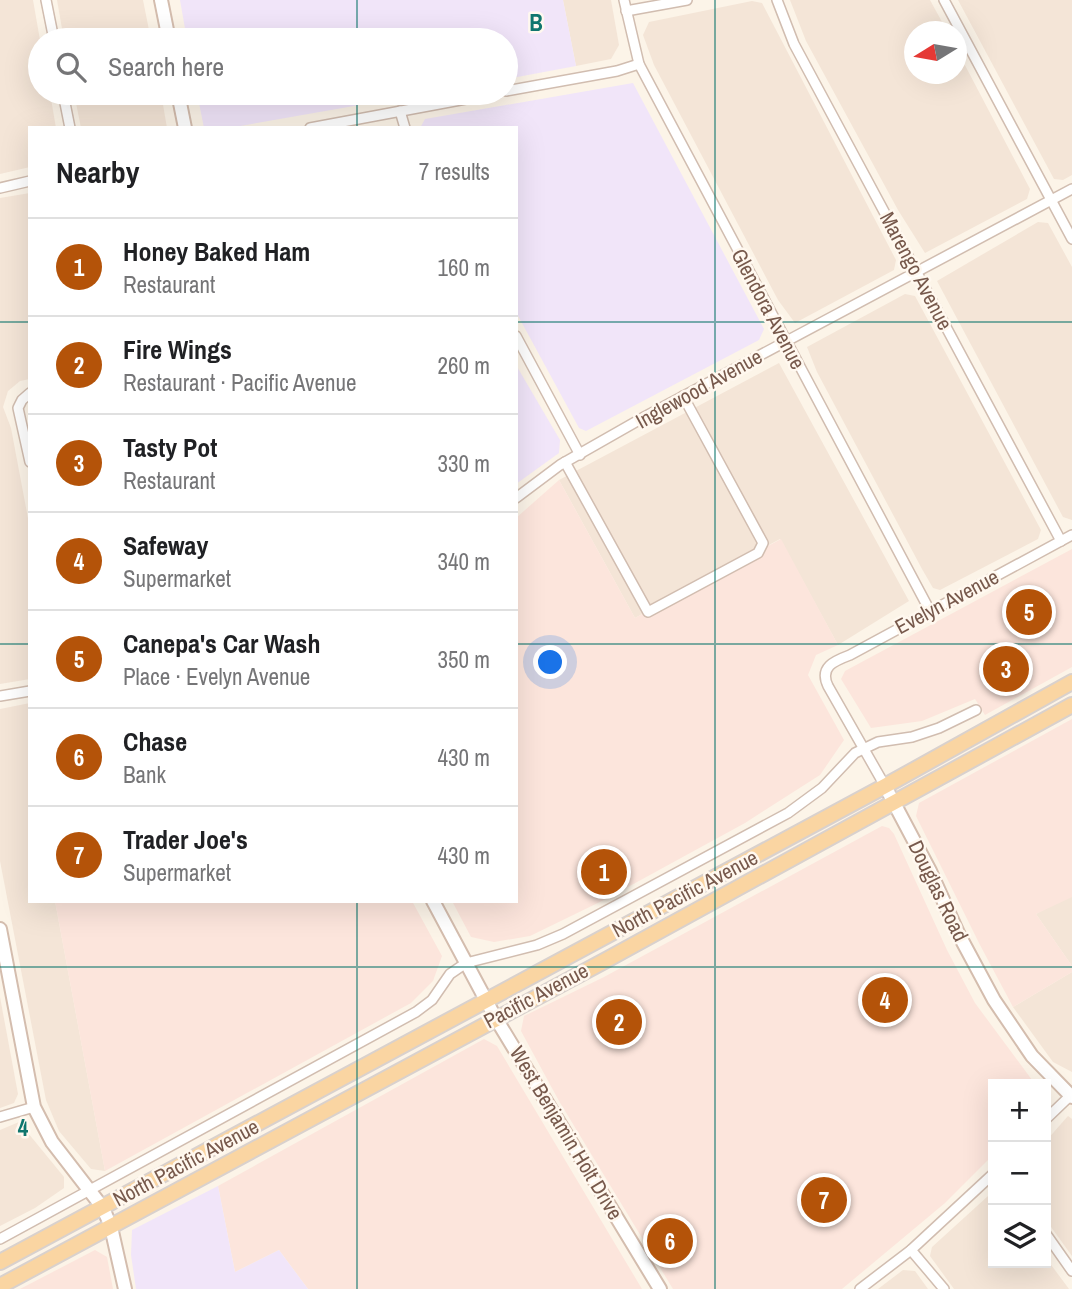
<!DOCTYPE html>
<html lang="en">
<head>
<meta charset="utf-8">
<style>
	:root { --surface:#fff; --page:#f6f6f6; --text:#202124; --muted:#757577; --line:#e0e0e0; --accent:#b45309 }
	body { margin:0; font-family:"Archivo Narrow",sans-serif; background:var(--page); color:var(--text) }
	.controls { position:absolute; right:21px; bottom:21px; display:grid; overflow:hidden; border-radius:0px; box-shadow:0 7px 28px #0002 }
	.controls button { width:63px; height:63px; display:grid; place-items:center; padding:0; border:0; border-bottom:2px solid var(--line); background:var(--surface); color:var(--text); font:35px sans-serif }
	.compass { position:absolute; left:904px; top:21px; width:63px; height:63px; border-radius:50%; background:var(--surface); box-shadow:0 7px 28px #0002; rotate:259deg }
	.you { position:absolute; left:551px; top:663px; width:24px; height:24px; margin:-18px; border:5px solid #fff; border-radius:50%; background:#1a73e8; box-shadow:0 0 0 10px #1a73e833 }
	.badge { display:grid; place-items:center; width:46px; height:46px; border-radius:50%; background:var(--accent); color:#fff; font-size:23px; font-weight:700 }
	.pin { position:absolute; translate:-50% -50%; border:4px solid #fff; box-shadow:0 2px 7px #0006 }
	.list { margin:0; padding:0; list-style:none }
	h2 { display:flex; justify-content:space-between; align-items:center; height:91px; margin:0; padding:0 28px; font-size:30px }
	h2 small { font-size:23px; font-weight:400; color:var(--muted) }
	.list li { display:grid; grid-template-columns:46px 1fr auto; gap:21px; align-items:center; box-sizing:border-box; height:98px; padding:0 28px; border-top:2px solid var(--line) }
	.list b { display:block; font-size:26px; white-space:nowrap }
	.list p { margin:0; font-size:23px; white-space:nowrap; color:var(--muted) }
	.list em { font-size:23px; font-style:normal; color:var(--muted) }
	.icon { flex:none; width:38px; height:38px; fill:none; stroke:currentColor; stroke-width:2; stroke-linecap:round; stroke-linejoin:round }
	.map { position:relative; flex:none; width:1072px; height:1289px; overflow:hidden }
	.search { position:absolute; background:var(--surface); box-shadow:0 7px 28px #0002; left:28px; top:28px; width:490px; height:77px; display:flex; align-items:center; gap:18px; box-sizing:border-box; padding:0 24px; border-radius:38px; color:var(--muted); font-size:26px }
	.panel { position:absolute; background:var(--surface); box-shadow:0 7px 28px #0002; left:28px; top:126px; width:490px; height:777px; border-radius:0px }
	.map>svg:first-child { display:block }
	.residential { fill:#f4e5d7 }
	.commercial { fill:#fce5dc }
	.education { fill:#f1e5f9 }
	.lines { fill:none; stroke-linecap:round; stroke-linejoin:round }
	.street-casing { stroke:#d1bdb0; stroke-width:12 }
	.secondary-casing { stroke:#d4bdae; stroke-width:16 }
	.primary-casing { stroke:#d9d1cd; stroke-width:18 }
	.street { stroke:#fff; stroke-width:9 }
	.secondary { stroke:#fff; stroke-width:12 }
	.primary { stroke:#fad5a2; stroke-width:14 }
	.grid { fill:none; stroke:#0f766e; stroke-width:2; stroke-opacity:0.55 }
	.labels { text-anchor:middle; stroke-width:5; stroke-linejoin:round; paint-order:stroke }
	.street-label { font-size:21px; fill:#77594c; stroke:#fff8ef }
	.grid-label { font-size:23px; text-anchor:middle; font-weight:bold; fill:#0f766e; stroke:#fff8ef; stroke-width:5; stroke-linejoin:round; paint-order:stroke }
</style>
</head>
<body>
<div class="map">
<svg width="1072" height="1289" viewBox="0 0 1072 1289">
	<rect width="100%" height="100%" fill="#fcf4e8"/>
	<g class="residential">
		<polygon points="0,0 33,0 40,40 40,93 50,93 56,128 30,128 30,167 0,174"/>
		<polygon points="57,0 143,0 151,40 64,40"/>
		<polygon points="563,0 611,0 619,45 611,59 576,66"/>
		<polygon points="790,0 930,0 947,31 914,32 914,74 956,74 957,50 1030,189 1027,199 925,253 898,210 806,41"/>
		<polygon points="958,0 1072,0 1072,175 1063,180 1054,179"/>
		<polygon points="752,1 762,3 896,260 894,270 795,323 778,300 654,65 643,35 649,22"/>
		<polygon points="74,93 161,93 167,128 81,128"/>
		<polygon points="30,193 30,379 20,381 8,391 3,407 11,428 30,529 30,679 0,684 0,198"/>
		<polygon points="1038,222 1048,223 1072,267 1072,520 1063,517 937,281"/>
		<polygon points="905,294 915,296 1041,530 1038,539 940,590 933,588 922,569 817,372 807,347"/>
		<polygon points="779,363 909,601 838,645 780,539 635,618 559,480"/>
		<polygon points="30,703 30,901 55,901 105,1171 91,1169 59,1131 46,1100 0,861 0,709"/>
		<polygon points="1072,894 1072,966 1036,914"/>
		<polygon points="1072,972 1072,1072 1053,1062 1013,1007"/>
		<polygon points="0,997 18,1094 14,1103 0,1108"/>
		<polygon points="1068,1116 1072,1119 1072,1256 1046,1220 1046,1141"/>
		<polygon points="19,1122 64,1177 64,1188 35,1208 0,1226 0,1130"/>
		<polygon points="988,1196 993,1196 993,1263 1046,1263 1046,1258 1069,1289 954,1289 930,1256 932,1247"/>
		<polygon points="903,1270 915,1271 928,1289 878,1289"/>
	</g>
	<g class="commercial">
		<polygon points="559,480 635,618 781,539 838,645 816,655 808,675 844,740 820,775 745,823 606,899 530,936 494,942 471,937 452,901 516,901 516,518"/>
		<polygon points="1072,549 1072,667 985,715 975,699 922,721 871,728 841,679 845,671"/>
		<polygon points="1072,719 1072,897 1036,914 1072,966 1072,972 1013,1007 980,945 916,816 919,803"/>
		<polygon points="882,826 889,828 894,834 947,950 975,1003 1035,1084 993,1084 993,1155 945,1203 842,1289 673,1289 559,1101 521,1031 524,1016 604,977"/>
		<polygon points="55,901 412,901 442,956 433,981 411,1003 105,1171"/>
		<polygon points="484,1039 497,1046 642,1289 308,1289 279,1250 235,1272 218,1186"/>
		<polygon points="95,1250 107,1257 113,1289 20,1289"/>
	</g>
	<g class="education">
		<polygon points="180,0 563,0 576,66 506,79 506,40 187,40"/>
		<polygon points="633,83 764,329 759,340 586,431 579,428 516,312 516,128 420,128 425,119"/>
		<polygon points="197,93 428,93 229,128 204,128"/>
		<polygon points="516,365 560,440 559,453 516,484"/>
		<polygon points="218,1186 235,1272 279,1250 308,1289 136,1289 131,1255 132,1230"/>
	</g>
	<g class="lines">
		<g class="street-casing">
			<g id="street">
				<polyline points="46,0 54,40"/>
				<polyline points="624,0 639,64 930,611"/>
				<polyline points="777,0 794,44 1061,541"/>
				<polyline points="944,0 1072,239"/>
				<polyline points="626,11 687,0"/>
				<polyline points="506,91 617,71 639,64"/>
				<polyline points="63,93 70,128"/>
				<polyline points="400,111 405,128"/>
				<polyline points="310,128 498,93"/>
				<polyline points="0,188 30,181"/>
				<polyline points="516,336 580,455"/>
				<polyline points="30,393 22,400 18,408 30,462"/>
				<polyline points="565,462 648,612 758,553 763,543 683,396"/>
				<polyline points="516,498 560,465 646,416 1072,189"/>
				<polyline points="0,696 30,691"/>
				<path d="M885,786L828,686C819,667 834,661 850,655L1072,535"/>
				<polyline points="0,1117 34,1107"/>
				<polyline points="1046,1119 1072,1094"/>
				<polyline points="1046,1234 1072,1271"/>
				<polyline points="0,1239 416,1012 432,1000 450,974 466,963 537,945 563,934 788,813 822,788 855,753 878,742 912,737 939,728 976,710"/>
				<polyline points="911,1250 944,1289"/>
				<polyline points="860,1289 911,1250 993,1174"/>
			</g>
		</g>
		<g class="secondary-casing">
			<g id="secondary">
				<polyline points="161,0 169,40"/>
				<polyline points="178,93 185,128"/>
				<polyline points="885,786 930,871 958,933 994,1000 1032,1056 1072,1097"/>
				<polyline points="433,901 495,1017 660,1289"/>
				<polyline points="0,929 34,1107 52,1142 103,1208 111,1227 125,1289"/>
			</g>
		</g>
		<g class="primary-casing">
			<g id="primary">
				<polyline points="0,1262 885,786 1072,682"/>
				<polyline points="0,1286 608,959 1072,705"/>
			</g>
		</g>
		<use href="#street" class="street"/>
		<use href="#secondary" class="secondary"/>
		<use href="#primary" class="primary"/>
	</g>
	<path class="grid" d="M357,0V40M715,0V1289M357,93V128M0,322H30M516,322H1072M0,644H30M516,644H1072M357,901V1289M0,967H1072"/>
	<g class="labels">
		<g class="street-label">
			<text transform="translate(916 271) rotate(62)" y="7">Marengo Avenue</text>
			<text transform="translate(768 309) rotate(62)" y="7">Glendora Avenue</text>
			<text transform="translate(699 389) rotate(-29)" y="7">Inglewood Avenue</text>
			<text transform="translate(947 602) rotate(-28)" y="7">Evelyn Avenue</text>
			<text transform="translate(938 891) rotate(64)" y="7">Douglas Road</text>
			<text transform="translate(685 894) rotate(-28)" y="7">North Pacific Avenue</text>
			<text transform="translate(536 996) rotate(-28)" y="7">Pacific Avenue</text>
			<text transform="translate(566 1133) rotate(59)" y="7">West Benjamin Holt Drive</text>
			<text transform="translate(186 1163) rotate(-28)" y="7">North Pacific Avenue</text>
		</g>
	</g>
	<g class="grid-label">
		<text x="536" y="31">B</text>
		<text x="23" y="1136">4</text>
	</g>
</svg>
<div class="controls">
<button>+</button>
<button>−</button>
<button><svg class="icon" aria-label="layers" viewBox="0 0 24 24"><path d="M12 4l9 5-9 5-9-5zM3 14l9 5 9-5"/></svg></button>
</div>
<svg class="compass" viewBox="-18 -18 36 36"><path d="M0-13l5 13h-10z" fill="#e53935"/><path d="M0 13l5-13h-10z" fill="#757577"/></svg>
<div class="you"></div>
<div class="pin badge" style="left:604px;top:872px">1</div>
<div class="pin badge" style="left:619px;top:1022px">2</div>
<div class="pin badge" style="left:1006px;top:669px">3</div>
<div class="pin badge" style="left:885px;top:1000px">4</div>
<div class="pin badge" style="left:1029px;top:612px">5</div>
<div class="pin badge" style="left:670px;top:1241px">6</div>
<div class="pin badge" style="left:824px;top:1200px">7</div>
<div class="search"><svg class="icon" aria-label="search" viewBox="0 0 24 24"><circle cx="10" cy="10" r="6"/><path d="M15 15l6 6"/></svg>Search here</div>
<section class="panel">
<h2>Nearby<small>7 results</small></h2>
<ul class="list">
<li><span class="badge">1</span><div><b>Honey Baked Ham</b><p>Restaurant</p></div><em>160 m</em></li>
<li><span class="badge">2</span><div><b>Fire Wings</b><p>Restaurant · Pacific Avenue</p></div><em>260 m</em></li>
<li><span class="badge">3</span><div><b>Tasty Pot</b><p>Restaurant</p></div><em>330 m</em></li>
<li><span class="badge">4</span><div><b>Safeway</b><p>Supermarket</p></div><em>340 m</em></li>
<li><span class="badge">5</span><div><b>Canepa's Car Wash</b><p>Place · Evelyn Avenue</p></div><em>350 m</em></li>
<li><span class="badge">6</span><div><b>Chase</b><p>Bank</p></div><em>430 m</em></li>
<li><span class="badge">7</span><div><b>Trader Joe's</b><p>Supermarket</p></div><em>430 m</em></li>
</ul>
</section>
</div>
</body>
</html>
